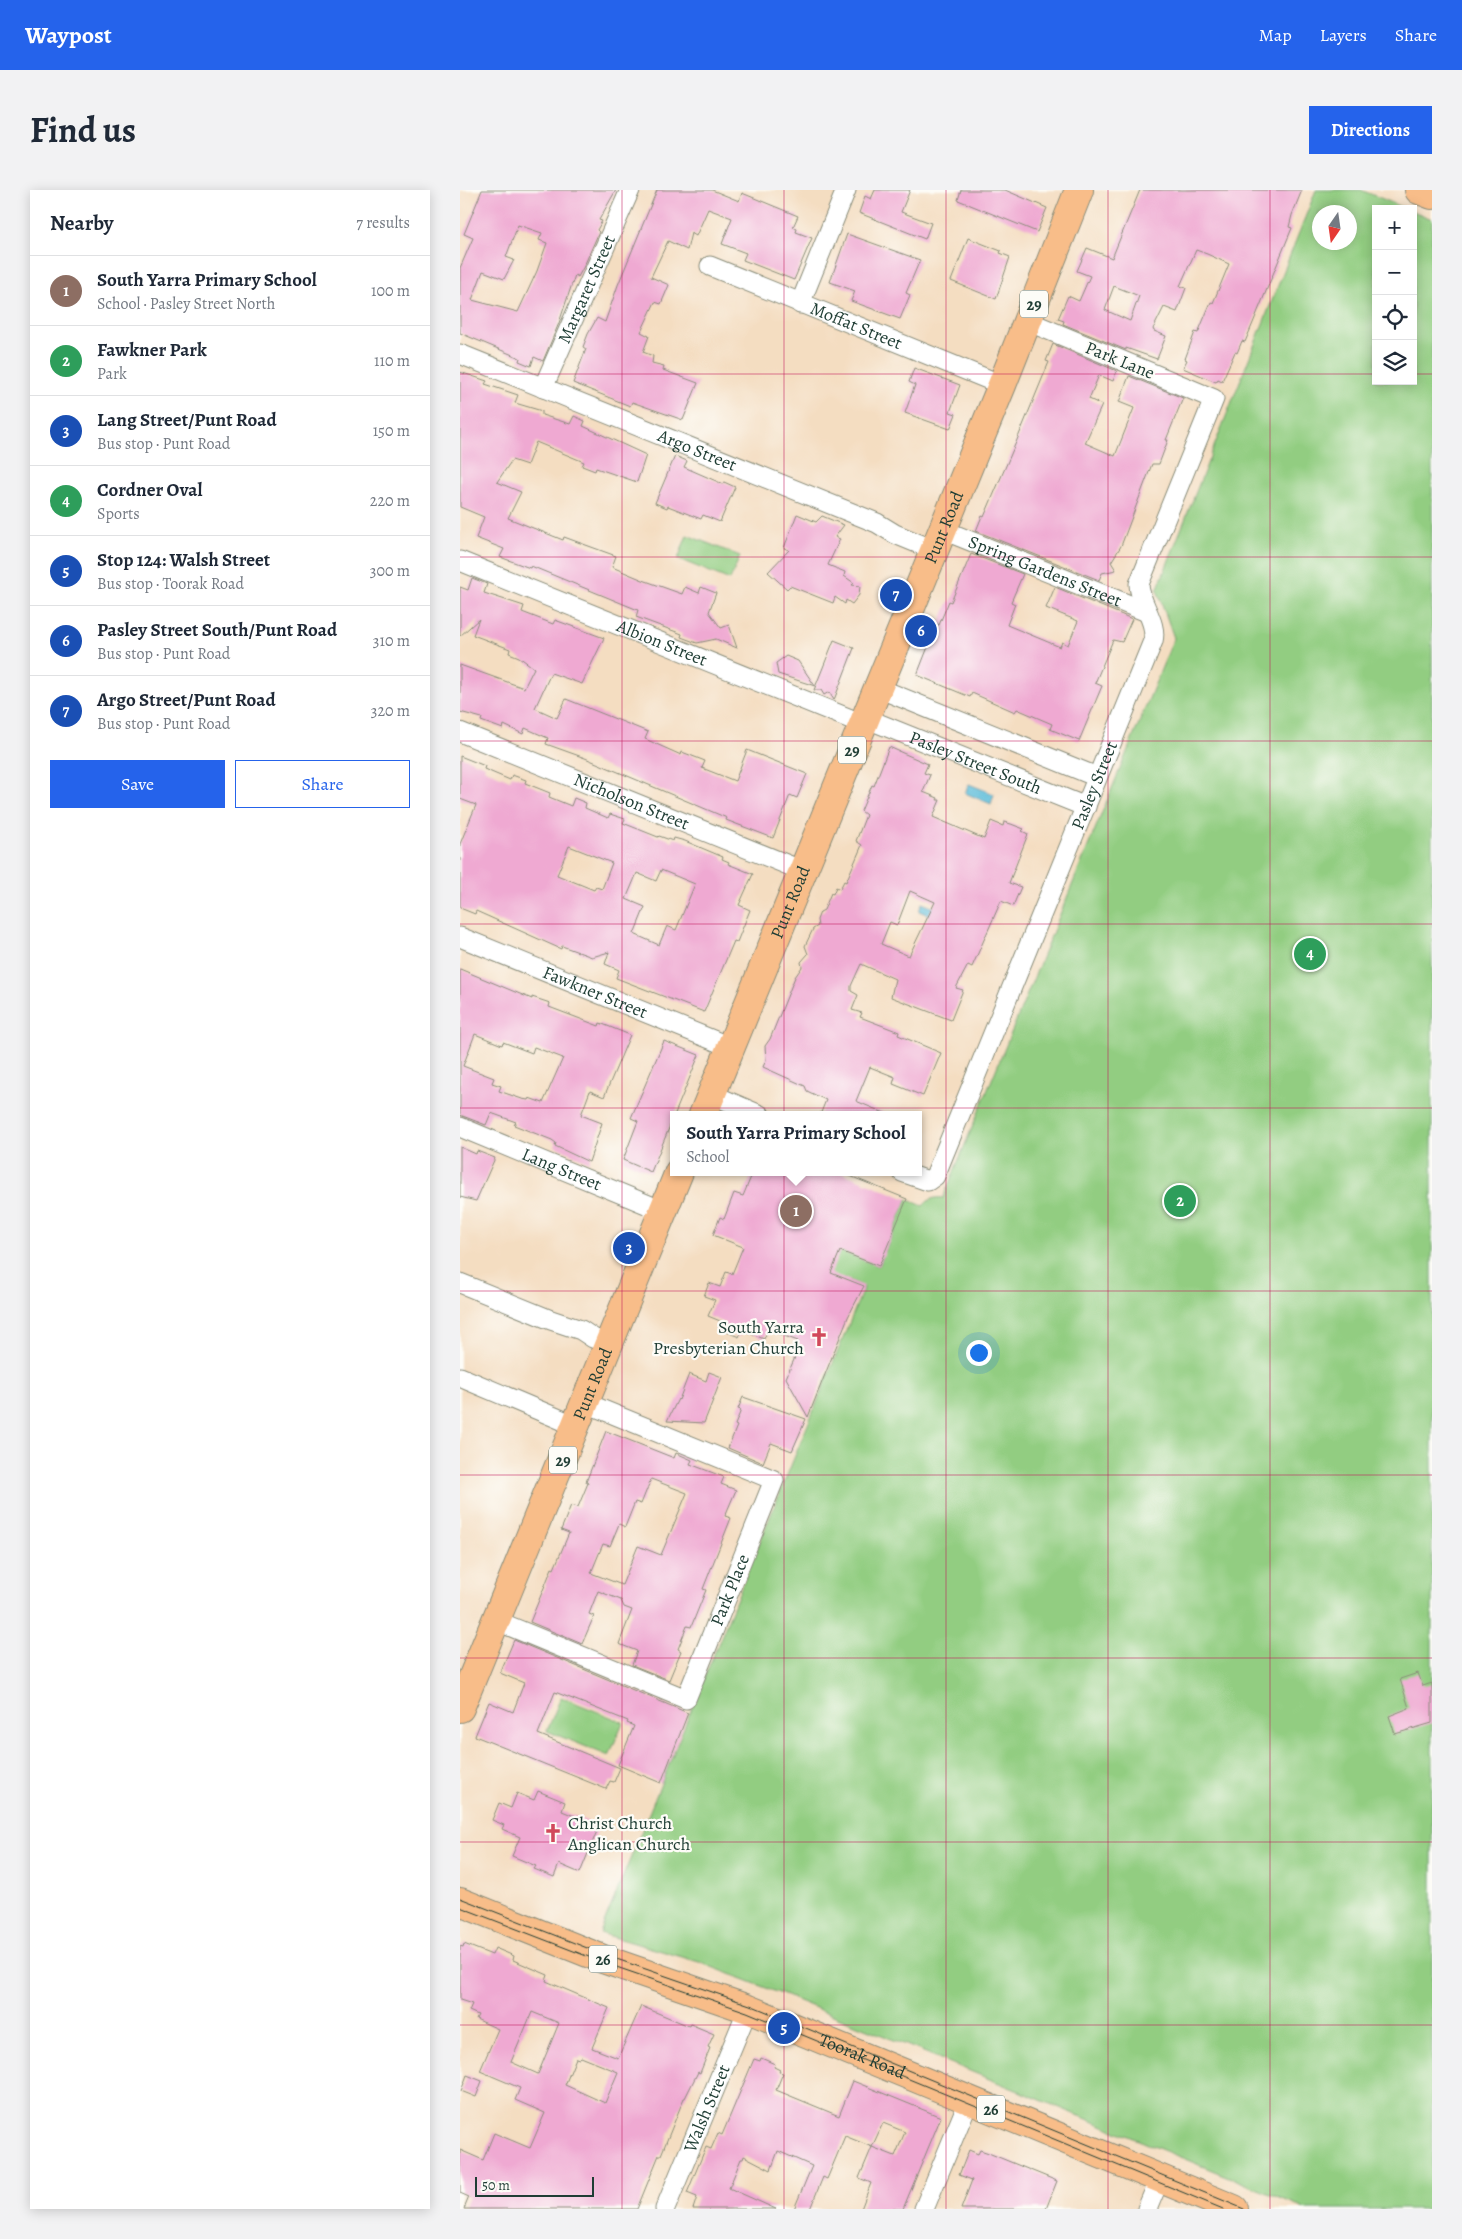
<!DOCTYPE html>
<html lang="en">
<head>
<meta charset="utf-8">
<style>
	:root { --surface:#fff; --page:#f2f2f3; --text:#1f2937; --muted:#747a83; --line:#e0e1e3; --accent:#2563eb }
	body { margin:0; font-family:Alegreya,serif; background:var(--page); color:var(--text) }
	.controls { position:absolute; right:15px; top:15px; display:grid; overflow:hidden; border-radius:0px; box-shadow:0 2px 12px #0003 }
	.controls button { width:45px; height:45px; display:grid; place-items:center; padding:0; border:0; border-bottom:1px solid var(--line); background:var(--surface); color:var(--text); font:25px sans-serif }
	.compass { position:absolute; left:852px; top:15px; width:45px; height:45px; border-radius:50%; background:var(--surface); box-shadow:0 2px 12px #0003; rotate:193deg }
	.scale { position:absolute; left:15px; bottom:12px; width:119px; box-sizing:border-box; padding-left:5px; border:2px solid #1f3d34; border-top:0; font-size:14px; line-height:18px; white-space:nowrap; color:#1f3d34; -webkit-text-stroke:4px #fdfcf7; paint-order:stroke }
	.you { position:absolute; left:518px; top:1162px; width:18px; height:18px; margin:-12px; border:4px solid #fff; border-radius:50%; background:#1a73e8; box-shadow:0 0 0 8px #1a73e833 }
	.badge { display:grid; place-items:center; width:32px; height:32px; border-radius:50%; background:var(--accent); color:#fff; font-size:16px; font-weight:700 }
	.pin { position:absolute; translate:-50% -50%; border:2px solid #fff; box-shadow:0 1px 5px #0006 }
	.popup { position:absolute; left:210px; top:921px; width:252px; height:65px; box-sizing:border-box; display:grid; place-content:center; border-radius:0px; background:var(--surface); filter:drop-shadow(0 1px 4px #0005); font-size:16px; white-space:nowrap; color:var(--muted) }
	.popup b { font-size:19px; color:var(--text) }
	.popup::after { content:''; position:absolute; left:50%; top:100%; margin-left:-10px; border:10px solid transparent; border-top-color:var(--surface) }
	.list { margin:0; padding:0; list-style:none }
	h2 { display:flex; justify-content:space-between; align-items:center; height:65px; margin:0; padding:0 20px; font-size:21px }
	h2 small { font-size:16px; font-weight:400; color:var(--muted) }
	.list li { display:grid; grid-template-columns:32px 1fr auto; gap:15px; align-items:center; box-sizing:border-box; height:70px; padding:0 20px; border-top:1px solid var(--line) }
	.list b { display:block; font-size:19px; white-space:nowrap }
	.list p { margin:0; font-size:16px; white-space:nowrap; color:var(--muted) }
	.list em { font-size:16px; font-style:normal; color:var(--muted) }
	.actions { display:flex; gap:10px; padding:15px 20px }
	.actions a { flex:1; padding:11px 0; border:1px solid var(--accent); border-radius:0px; text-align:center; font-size:18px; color:var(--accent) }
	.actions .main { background:var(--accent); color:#fff }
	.icon { flex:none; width:28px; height:28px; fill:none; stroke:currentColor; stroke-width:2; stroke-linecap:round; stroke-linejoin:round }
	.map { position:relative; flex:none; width:972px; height:2019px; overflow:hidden; border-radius:0px }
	header { display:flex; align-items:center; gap:30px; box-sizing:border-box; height:70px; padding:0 25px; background:var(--accent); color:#fff }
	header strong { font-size:24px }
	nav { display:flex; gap:28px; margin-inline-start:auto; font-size:18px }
	.intro { display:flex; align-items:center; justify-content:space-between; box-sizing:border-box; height:120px; padding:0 30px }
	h1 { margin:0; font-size:35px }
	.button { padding:12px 22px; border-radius:0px; background:var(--accent); color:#fff; font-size:18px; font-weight:700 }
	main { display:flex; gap:30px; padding:0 30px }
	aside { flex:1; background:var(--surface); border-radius:0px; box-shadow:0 2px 12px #0003 }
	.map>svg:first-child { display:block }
	.green { fill:#92cd81; stroke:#58855a; fill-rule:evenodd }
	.water { fill:#5bbcd9; stroke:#3d7c86 }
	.building { fill:#efa9d2; fill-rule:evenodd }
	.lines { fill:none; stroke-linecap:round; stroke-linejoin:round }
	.street-casing { stroke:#8a8d7a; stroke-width:21 }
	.primary-casing { stroke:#8a8d7a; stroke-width:30 }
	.highway-casing { stroke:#8a8d7a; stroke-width:30 }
	.street { stroke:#fff; stroke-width:19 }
	.primary { stroke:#f8bd89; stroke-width:28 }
	.highway { stroke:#f8bd89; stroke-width:28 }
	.tram { stroke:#1f3d34; stroke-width:1 }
	.grid { fill:none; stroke:#c2185b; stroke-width:1; stroke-opacity:0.55 }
	.labels { text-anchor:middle; stroke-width:4.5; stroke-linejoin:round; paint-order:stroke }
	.shield { fill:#fdfcf7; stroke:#62766e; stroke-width:1 }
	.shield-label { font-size:16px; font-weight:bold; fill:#1f3d34 }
	.street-label { font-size:18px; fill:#1f3d34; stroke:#fdfcf7 }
	.poi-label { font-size:18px; fill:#1f3d34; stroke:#fdfcf7; text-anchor:end }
</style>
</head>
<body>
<header>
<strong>Waypost</strong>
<nav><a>Map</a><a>Layers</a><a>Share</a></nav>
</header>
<div class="intro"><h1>Find us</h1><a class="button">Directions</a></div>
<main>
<aside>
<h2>Nearby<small>7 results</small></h2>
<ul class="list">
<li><span class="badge" style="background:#8d6e63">1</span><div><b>South Yarra Primary School</b><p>School · Pasley Street North</p></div><em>100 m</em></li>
<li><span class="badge" style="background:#2e9e5b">2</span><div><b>Fawkner Park</b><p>Park</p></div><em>110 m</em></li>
<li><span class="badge" style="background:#1a4fb4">3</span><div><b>Lang Street/Punt Road</b><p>Bus stop · Punt Road</p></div><em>150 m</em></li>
<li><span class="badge" style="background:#2e9e5b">4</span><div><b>Cordner Oval</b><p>Sports</p></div><em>220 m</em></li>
<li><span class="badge" style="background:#1a4fb4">5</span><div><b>Stop 124: Walsh Street</b><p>Bus stop · Toorak Road</p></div><em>300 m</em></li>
<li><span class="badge" style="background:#1a4fb4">6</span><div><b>Pasley Street South/Punt Road</b><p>Bus stop · Punt Road</p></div><em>310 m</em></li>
<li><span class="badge" style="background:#1a4fb4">7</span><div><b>Argo Street/Punt Road</b><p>Bus stop · Punt Road</p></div><em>320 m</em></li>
</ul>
<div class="actions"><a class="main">Save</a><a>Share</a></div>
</aside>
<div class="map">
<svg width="972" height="2019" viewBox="0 0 972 2019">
	<rect width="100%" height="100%" fill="#fdfcf7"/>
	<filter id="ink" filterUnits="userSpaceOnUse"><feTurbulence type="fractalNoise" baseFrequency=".02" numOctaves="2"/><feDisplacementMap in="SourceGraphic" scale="10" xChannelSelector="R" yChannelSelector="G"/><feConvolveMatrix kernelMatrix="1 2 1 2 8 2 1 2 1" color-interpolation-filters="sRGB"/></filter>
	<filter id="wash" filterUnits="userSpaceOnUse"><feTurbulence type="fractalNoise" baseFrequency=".0096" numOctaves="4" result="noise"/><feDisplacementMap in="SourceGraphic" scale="20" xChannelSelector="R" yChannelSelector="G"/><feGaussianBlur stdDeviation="1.12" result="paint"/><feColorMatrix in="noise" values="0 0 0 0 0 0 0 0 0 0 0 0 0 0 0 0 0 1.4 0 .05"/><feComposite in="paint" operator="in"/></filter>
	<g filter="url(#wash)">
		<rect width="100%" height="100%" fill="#f4ddc1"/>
		<g class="green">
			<path d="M856,0H901L947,19H916V191H953V21L972,29V2019H847L324,1805L239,1772L140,1743L404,1097L385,1088L366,1091L370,1063L378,1066L380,1060L419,1076L447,1009L463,1016C469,1009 474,1007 483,1008L714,448L697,400ZM859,22H889V52H859Z"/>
			<polygon points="227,345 280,366 270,390 218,369"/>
			<polygon points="101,1507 163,1532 149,1566 87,1541"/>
		</g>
		<g class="water">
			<polygon points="509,594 534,604 531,614 505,603"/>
			<polygon points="462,713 484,722 481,730 459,721"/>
		</g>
		<g id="blocks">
			<g class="building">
				<path d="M22,0H156L139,30L142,31L137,40L139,42L124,76L118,87L115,85L99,133L83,171L74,167L71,176L59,171L60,168L0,143V78L13,48L4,44ZM58,35L82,43L79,50L87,53L77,81L58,122L12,110L23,81L44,89L54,70L46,67Z"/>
				<polygon points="197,0 252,0 279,11 282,3 338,26 333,37 337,39 336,42 352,48 334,90 283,70 286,63 262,54 272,28 248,19 236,46 231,43 227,60 208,51 191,87 209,95 201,114 195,112 181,142 189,146 183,162 193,166 192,173 204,176 203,180 238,193 223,230 172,212 170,216 113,193 126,159 123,157 128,144 137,128 145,132 158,95"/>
				<polygon points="415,0 450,0 441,22 471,33 465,49 399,23 405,6 411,9"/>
				<polygon points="501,0 545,0 587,18 577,42 498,10"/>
				<path d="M680,0H842L832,25L829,37L832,38L793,133L785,152L782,151L777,163L775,162L762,191L758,189L756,192L723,178L727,170L725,169L735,142L738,143L751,112L753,113L769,74L747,64L736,60L720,96L726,98L717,122L704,117L693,139L694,141L706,146L697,169L666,158V160L603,134L604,131L598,129L608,106L619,111L630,86L617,81L627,58L652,68ZM654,96L679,106L670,131L645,120Z"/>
				<polygon points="387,44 460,70 446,103 450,105 440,129 391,111 395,101 370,92"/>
				<polygon points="508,48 541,61 540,63 550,67 536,109 491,91"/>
				<polygon points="593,154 657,181 653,191 639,185 629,209 642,215 625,253 655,266 674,218 659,212 669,186 723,208 706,250 708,250 699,274 692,274 661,356 651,372 656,380 642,383 639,390 516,341 522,326 524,327 557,250 589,172 586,171"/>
				<polygon points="454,178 500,195 490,222 496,224 490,239 445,223 455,195 449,192"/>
				<polygon points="0,182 27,191 25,194 58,205 55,213 82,221 82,225 110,234 114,226 125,231 123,236 186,265 177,292 136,278 135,281 122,276 124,272 76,252 67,275 52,270 37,292 61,302 48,328 103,350 104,347 156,366 152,377 183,390 222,404 225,397 239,403 241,397 256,403 249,422 261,438 269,435 277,458 256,449 237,453 221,447 222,444 176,427 178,420 71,376 70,378 40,367 44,359 16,348 24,327 0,317"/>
				<polygon points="215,266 227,271 224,277 263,294 264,292 275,297 260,332 243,325 241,329 208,316 207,318 195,313"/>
				<polygon points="337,324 356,332 362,326 384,335 375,347 380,349 368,375 385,382 384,386 394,393 392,395 400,396 399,405 392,414 386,410 385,414 375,407 373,413 330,396 327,399 308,382 329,360 324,358"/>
				<polygon points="511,364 563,384 551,412 555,414 547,435 600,457 602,452 608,455 618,431 586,418 595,397 672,429 662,452 653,450 635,493 642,496 619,551 590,539 592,534 557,519 555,522 512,503 510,507 457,485 477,434 479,435 489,411 491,412"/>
				<polygon points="12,388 27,394 24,403 64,416 62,422 93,434 95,430 144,448 122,494 91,483 75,518 97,528 106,509 188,542 185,549 221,565 222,562 245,571 242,578 275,591 287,560 347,584 337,608 330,605 313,648 266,630 267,628 125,568 86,554 88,548 65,538 63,544 44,535 43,539 21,531 22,528 0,522 0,475 64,498 74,478 59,467 49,463 50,459 13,445 19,429 0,446 0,397 8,400"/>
				<polygon points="374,450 394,458 374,510 369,502 364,505 361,500 354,500"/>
				<polygon points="326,466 338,471 355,496 318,484 316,473"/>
				<path d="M429,557L468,574L464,583L470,585L463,602L478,608L477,610H480L473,627L524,649L531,631L543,636L544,632L551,634L564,639L562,641L568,644L549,693L561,697L553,716L541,711L512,777L508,775L496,798L503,800L491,830L431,807L435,789L401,774L391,796V801L398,805L392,820L402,823L400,827L439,842L438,845L481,863L463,906L433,894L435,887L410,877L396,911L429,925H360L366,910L347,901L345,896L303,877L306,870L305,856L310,849L335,787L342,777L341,772L348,764L345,756L353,739L358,736L357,730L360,722L364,720L371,703L373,704L376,697L380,699L384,691L386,692L402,655L396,651L406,625L401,621L412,595L414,596ZM450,701L475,712L449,766L421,754L430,732L437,735Z"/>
				<path d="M0,566L25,576L24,579L50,590L52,585L66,590L65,593L90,603L89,607L111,616L114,608L126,613L125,618L148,628L150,624L165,629L163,633L198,647L199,646L213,651L214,648L225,651L263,667L262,669L269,672L268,674L293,684L279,715L290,720L277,752L274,751L244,822L156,788L159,780L145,774L149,762L132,767L102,756L101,759L16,721L15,724L0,718V654L16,615L0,609ZM109,656L152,673L142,699L136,697L134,700L97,685ZM201,680L235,694L216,740L207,736L199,755L174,744L185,717L166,709L177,683L196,691Z"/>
				<path d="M0,779L72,809V807L90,813L89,817L139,836L140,833L170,845L144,907L130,901L121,925L142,933L129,972L95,956L96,953L92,950L54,935L56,932L31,923L26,935L0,925ZM15,844L42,855L43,852L72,863L74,857L103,868L83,913L69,908L68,910L62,909L39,901L41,896L32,893L34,888L3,876Z"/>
				<polygon points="204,851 239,865 191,982 163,970 178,931 171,928"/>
				<polygon points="0,957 16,964 17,961 35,968 16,1011 0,1007"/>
				<polygon points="293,982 380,982 447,1009 419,1076 380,1061 371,1083 404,1096 388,1127 348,1227 326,1188 336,1165 334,1164 338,1151 308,1140 304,1149 282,1140 279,1147 262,1140 265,1133 248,1126 255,1110 244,1106 249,1093 260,1097 266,1082 272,1084 283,1057 253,1045 260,1027 264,1029 274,1003 283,1006"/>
				<polygon points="249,1182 262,1187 244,1233 207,1231 218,1209 219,1210 229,1184 246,1191"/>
				<polygon points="283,1207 346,1229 332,1261 311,1253 303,1273 268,1258 277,1236 275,1235 281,1220 278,1219"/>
				<path d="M146,1241L214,1268L216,1263L232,1270L230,1274L264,1287L261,1294L276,1300L265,1326L271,1328L243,1399L246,1400L231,1437L227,1436L218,1459L221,1461L209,1490L172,1475L177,1461L159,1454L172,1420L164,1417L161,1410L138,1401L129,1424L134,1426L122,1454L70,1432L92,1378L94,1379L109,1343L101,1340L111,1315L118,1317L128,1293L126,1292ZM191,1289L227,1303L201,1365L178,1356L162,1395L131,1383L143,1354L150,1356L159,1334L165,1337L175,1312L181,1314Z"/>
				<polygon points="54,1450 228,1523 201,1593 158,1575 174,1536 167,1533 168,1531 95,1502 78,1544 160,1578 154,1592 150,1591 146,1599 15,1546 29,1512 53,1522 64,1493 40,1483"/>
				<polygon points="958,1483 963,1496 972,1493 972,1533 935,1544 929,1526 949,1518 940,1489"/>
				<polygon points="78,1601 105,1612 102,1621 139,1636 120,1683 99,1674 94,1687 74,1679 76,1676 52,1666 60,1647 42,1639 44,1635 32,1630 39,1613 51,1618 57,1603 74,1610"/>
				<path d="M4,1754L32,1765L35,1758L54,1766L53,1770L88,1785L86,1791L149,1818L132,1858L158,1868L181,1816L229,1836L230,1834L254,1844L248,1857L250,1858L240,1883L238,1882L225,1908H224L201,1965H199L177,2019H4L9,2007L0,2003V1960L23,1970L34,1943L70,1958L85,1923L55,1910L60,1898L20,1881L38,1839L16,1829L18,1825L9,1821L12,1814L0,1810V1756L3,1757ZM72,1822L99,1833L78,1884L51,1872ZM121,1867L158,1882L145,1913L105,1895L116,1868L119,1869Z"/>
				<path d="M301,1868L315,1874L314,1877L320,1880L319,1882L323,1883L316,1900L379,1926L393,1891L481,1927L443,2019H401L411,1993L399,1988L412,1957L385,1946L367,1989L363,1987L350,2019H334L352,1976L318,1961L311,1980L284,1966L283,1969H281L269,1998L316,2019H233L237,2007L227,2003L246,1957L251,1959L258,1943L262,1945L294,1869L300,1871ZM423,1933L445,1942L435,1966L412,1957Z"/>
				<polygon points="7,1885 22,1891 16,1907 1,1901"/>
				<polygon points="509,1960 518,1964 520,1960 526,1962 597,1991 586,2019 501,2019 512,1990 499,1985"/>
			</g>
		</g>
	</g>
	<g filter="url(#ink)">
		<use href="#blocks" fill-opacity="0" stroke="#8a8d7a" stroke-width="1"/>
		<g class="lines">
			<g class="street-casing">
				<g id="street">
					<path id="s1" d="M250,76L542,195"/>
					<polyline points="340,114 386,0"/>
					<path id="s2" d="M0,164L417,333L435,344L474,360"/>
					<path id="s3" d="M83,198L170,0"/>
					<path id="s4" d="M483,340L687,422"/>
					<path id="s5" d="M0,371L403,534"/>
					<polyline points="418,498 637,587"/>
					<path id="s6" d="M405,528L626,617"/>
					<path id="s7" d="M0,542L343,681"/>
					<path id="s8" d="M0,747L270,857"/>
					<polyline points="251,904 300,925"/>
					<path id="s9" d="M0,937L203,1021"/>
					<path id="s10" d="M442,982L468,991L475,986L693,451C698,432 679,413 679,394L754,209L567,131"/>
					<polyline points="0,1093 91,1130 121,1140 133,1148 150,1155"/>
					<polyline points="0,1187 116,1236"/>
					<path id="s11" d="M37,1431L226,1509L314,1290L126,1213"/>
					<path id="s12" d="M205,2019L288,1819"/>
					<polyline points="464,2019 509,1910"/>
					<polyline points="687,2019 700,1988"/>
				</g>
			</g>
			<g class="primary-casing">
				<g id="primary">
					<polyline points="959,0 972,5"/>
					<path id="s13" d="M0,1712L143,1769L288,1819L774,2019"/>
				</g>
			</g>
			<g class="highway-casing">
				<g id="highway">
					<path id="s14" d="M243,925L542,195L619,0"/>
					<path id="s15" d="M0,1518L219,982"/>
				</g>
			</g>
			<use href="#street" class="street"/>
			<use href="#primary" class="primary"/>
			<use href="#highway" class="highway"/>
			<g class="tram">
				<polyline points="0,1708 145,1765 290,1815 784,2019"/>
				<polyline points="0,1717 142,1772 287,1822 763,2019"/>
			</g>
		</g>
	</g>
	<path class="grid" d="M162,0V2019M324,0V2019M486,0V2019M648,0V2019M810,0V2019M0,184H916M953,184H972M0,367H972M0,551H972M0,734H972M0,918H972M0,1101H972M0,1285H972M0,1468H972M0,1652H972M0,1835H972"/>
	<defs>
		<g id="church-bare" transform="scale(1.5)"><path d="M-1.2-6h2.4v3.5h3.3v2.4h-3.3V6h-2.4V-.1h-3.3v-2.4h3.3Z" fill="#d1495b" stroke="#fdfcf7" stroke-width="2.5" paint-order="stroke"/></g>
	</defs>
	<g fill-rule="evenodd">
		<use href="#church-bare" x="359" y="1147"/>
		<use href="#church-bare" x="93" y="1643"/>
	</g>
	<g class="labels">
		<g class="shield">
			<rect x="560" y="100.5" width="28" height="27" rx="4"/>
			<rect x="378" y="546.5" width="28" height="27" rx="4"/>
			<rect x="89" y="1256.5" width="28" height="27" rx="4"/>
			<rect x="129" y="1755.5" width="28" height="27" rx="4"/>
			<rect x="517" y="1905.5" width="28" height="27" rx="4"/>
		</g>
		<g class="shield-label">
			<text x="574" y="120">29</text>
			<text x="392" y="566">29</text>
			<text x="103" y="1276">29</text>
			<text x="143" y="1775">26</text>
			<text x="531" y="1925">26</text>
		</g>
		<g class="street-label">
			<text dy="6" stroke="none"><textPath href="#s3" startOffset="108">Margaret Street</textPath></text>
			<text dy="6" stroke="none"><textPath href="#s1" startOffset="158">Moffat Street</textPath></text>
			<text transform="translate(660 170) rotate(22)" y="6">Park Lane</text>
			<text dy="6" stroke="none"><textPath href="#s2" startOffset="256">Argo Street</textPath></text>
			<text dy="6" stroke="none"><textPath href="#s14" startOffset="635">Punt Road</textPath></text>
			<text dy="6" stroke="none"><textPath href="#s4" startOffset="110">Spring Gardens Street</textPath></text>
			<text dy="6" stroke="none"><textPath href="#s5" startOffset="218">Albion Street</textPath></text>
			<text dy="6" stroke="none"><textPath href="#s6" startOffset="119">Pasley Street South</textPath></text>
			<text dy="6" stroke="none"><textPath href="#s10" startOffset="458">Pasley Street</textPath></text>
			<text dy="6" stroke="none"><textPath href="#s7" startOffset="185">Nicholson Street</textPath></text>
			<text dy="6" stroke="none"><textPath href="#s14" startOffset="230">Punt Road</textPath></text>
			<text dy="6" stroke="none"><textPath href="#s8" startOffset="146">Fawkner Street</textPath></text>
			<text dy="6" stroke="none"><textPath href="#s9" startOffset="110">Lang Street</textPath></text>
			<text dy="6" stroke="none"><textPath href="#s15" startOffset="350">Punt Road</textPath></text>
			<text dy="6" stroke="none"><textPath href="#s11" startOffset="322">Park Place</textPath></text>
			<text dy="6" stroke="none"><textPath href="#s13" startOffset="431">Toorak Road</textPath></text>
			<text dy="6" stroke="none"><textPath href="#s12" startOffset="109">Walsh Street</textPath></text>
		</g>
		<g class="poi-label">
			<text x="344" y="1143">South Yarra<tspan x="344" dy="21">Presbyterian Church</tspan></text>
			<text x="108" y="1639" text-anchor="start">Christ Church<tspan x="108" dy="21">Anglican Church</tspan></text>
		</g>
	</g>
</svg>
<div class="controls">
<button>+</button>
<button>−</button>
<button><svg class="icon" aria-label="locate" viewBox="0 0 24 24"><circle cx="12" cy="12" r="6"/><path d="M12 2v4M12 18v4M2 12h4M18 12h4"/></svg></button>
<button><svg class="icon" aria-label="layers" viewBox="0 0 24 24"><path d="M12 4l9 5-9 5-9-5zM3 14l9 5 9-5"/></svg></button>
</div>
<svg class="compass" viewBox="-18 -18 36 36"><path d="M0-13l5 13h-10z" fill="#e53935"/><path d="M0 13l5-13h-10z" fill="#747a83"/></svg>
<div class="scale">50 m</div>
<div class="you"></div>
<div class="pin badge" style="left:336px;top:1021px;background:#8d6e63">1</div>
<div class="popup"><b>South Yarra Primary School</b>School</div>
<div class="pin badge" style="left:720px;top:1011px;background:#2e9e5b">2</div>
<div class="pin badge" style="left:169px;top:1058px;background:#1a4fb4">3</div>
<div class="pin badge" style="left:850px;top:764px;background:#2e9e5b">4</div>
<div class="pin badge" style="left:324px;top:1838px;background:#1a4fb4">5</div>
<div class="pin badge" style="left:461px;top:441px;background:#1a4fb4">6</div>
<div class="pin badge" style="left:436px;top:405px;background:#1a4fb4">7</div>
</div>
</main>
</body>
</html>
